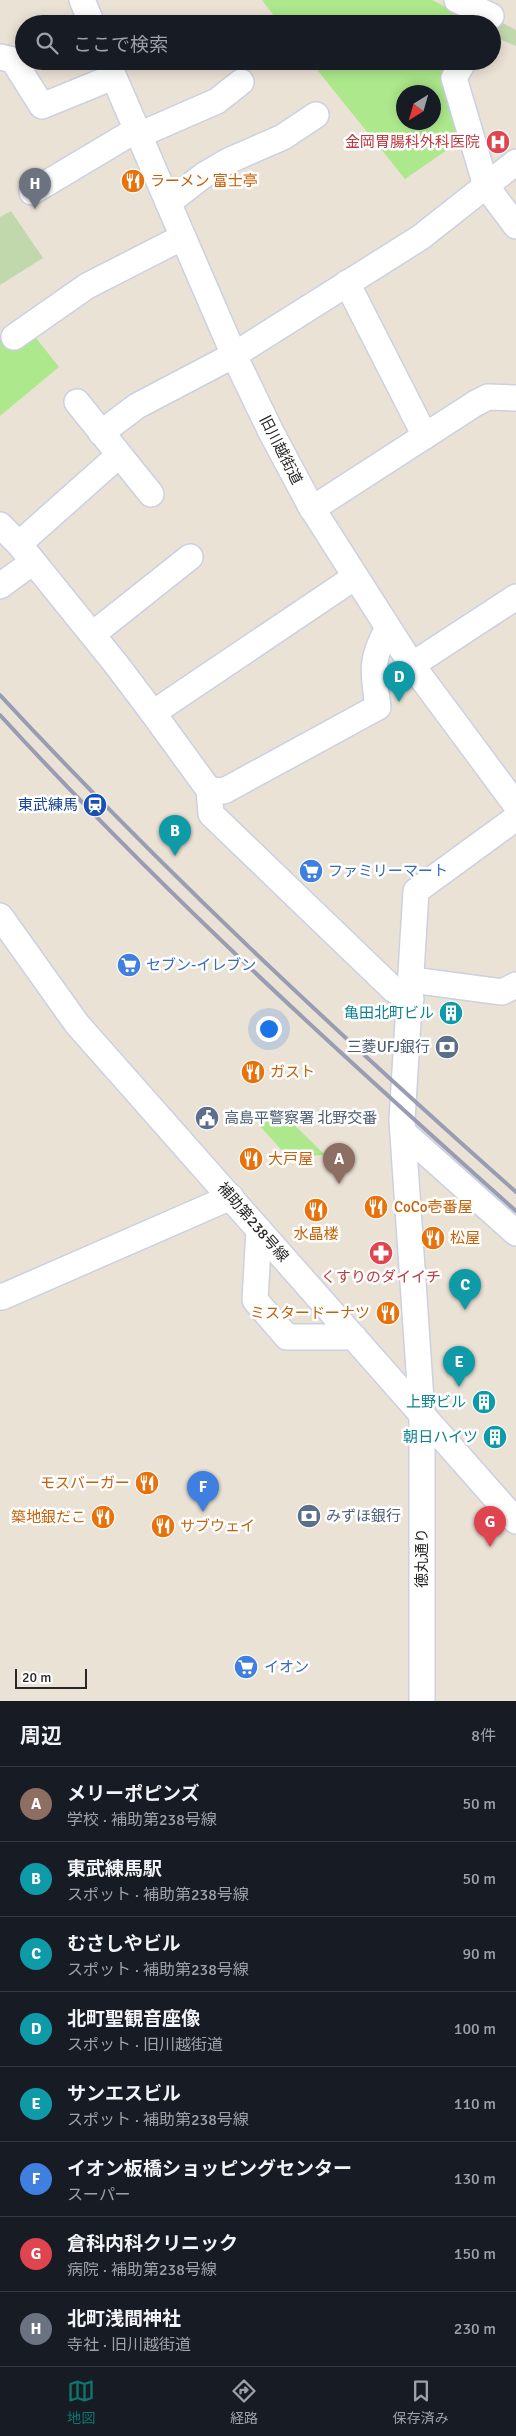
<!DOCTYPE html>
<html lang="ja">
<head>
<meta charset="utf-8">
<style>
	:root { --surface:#171b24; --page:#20242c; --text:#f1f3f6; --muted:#9ea1a6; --line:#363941; --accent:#0f766e }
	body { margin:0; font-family:Signika,"Noto Sans JP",sans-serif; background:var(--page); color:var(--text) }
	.compass { position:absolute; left:396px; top:85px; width:45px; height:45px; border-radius:50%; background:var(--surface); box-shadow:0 2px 12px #0003; rotate:217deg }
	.scale { position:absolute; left:15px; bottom:12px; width:72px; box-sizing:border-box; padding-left:5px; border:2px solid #272727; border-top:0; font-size:14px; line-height:18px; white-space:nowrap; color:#272727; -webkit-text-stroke:4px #fff; paint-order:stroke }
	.you { position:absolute; left:268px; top:1028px; width:18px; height:18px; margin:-12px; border:4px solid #fff; border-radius:50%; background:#1a73e8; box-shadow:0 0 0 8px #1a73e833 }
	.badge { display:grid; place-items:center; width:32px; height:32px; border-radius:50%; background:var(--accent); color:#fff; font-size:16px; font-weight:700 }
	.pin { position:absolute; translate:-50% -41px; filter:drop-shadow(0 1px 2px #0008) }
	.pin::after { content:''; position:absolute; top:26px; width:18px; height:15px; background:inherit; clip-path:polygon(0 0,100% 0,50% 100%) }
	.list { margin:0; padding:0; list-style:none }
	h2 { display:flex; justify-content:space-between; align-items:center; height:65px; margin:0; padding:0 20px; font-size:21px }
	h2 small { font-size:16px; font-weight:400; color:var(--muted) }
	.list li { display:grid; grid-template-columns:32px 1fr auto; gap:15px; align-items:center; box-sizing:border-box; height:75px; padding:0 20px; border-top:1px solid var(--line) }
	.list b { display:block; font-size:19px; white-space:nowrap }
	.list p { margin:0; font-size:16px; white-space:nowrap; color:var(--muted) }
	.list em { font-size:16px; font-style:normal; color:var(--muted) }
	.icon { flex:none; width:28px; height:28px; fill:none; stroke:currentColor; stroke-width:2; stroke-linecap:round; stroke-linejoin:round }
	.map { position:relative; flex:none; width:516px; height:1701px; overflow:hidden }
	.search { position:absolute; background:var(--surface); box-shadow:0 2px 12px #0003; left:15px; right:15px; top:15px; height:55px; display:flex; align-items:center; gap:12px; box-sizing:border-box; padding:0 18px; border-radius:28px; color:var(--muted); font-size:19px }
	.sheet { height:665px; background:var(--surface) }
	nav { display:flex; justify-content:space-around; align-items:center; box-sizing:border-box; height:70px; border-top:1px solid var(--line); background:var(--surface); font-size:14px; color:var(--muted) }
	nav a { display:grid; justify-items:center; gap:2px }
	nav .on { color:var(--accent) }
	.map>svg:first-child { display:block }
	.green { fill:#ade88c; fill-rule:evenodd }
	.cemetery { fill:#c1d7ac }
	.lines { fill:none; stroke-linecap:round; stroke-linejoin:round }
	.minor-casing { stroke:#cbd0e2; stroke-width:28 }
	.minor { stroke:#fff; stroke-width:25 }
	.rail { stroke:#999db3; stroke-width:4 }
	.labels { text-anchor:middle; stroke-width:5; stroke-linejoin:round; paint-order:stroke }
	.health-label { font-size:15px; fill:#be3a42; stroke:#fff; text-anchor:end }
	.food-label { font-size:15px; fill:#c56008; stroke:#fff; text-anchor:start }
	.street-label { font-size:15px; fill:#272727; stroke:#fff }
	.transit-label { font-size:15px; fill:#164399; stroke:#fff; text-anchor:end }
	.shop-label { font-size:15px; fill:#366cbe; stroke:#fff; text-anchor:start }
	.culture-label { font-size:15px; fill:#0d838f; stroke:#fff; text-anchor:end }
	.service-label { font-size:15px; fill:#4e5e75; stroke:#fff; text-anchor:start }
</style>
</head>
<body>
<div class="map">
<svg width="516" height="1701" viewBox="0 0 516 1701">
	<rect width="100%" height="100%" fill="#ebe2d6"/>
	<g class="green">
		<polygon points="262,0 432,0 468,18 470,24 280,24"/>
		<path d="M310,61H452L460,141L405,179ZM404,92H434V122H404Z"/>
		<polygon points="32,333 59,367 0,416 0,338 12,347"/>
		<polygon points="275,1106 325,1155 288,1157 257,1123"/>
	</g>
	<g class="cemetery">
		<polygon points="497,20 516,30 516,46 492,36 492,29"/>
		<polygon points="11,211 43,258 0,285 0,217"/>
	</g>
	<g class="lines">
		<g class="minor-casing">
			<g id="minor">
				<polyline points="82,0 92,24"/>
				<polyline points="457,0 491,16"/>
				<polyline points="0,57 13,60 42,106 113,77"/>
				<polyline points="107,61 234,355 271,432 310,505 412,665 516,805"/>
				<polyline points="464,61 454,78 486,186 516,226"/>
				<polyline points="139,135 217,101 241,82"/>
				<polyline points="32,192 136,130"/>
				<polyline points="168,203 204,175 228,161 283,137 316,115"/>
				<polyline points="347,283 425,436"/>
				<polyline points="14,337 87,286 183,237"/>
				<polyline points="77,402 151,494"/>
				<polyline points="101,433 137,406 234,355 421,237 516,162"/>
				<polyline points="312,509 476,403 488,397 516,398"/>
				<polyline points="0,525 19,544 116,664 153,713 209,790 211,814 394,990 411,999"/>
				<polyline points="19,544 119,455"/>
				<polyline points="0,586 33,562"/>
				<polyline points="93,634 190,557"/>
				<polyline points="412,665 516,597"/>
				<polyline points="153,713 355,577"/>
				<path d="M209,790L224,791L378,707C373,672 370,660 388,628"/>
				<polyline points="0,916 77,1024 516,1521"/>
				<polyline points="412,980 502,992 516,985"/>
				<polyline points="404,1133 516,1233"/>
				<polyline points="259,1230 255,1300 287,1337 354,1337"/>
				<polyline points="0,1296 2,1297 231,1197"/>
				<polyline points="422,1701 422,1415 402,1120 416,891 516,818"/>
			</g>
		</g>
		<use href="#minor" class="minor"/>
		<g class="rail">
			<path d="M0,695C163,871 337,1033 516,1192"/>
			<path d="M0,715C161,891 338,1052 516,1211"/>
		</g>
	</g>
	<defs>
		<g id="hospital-disc" transform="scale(1.25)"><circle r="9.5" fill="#e0444e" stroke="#fff"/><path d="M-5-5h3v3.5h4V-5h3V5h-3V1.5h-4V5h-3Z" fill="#fff"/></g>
		<g id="restaurant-disc" transform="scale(1.25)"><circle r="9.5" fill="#e8710a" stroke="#fff"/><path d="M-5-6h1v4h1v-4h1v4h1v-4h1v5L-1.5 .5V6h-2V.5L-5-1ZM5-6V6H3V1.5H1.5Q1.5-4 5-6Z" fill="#fff"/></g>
		<g id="station-disc" transform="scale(1.25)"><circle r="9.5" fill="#1a4fb4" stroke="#fff"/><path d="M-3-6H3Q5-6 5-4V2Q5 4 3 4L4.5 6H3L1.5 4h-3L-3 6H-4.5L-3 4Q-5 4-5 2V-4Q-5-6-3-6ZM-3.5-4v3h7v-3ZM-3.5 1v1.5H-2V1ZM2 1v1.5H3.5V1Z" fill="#fff"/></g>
		<g id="supermarket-disc" transform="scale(1.25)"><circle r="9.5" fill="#3f7fe0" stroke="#fff"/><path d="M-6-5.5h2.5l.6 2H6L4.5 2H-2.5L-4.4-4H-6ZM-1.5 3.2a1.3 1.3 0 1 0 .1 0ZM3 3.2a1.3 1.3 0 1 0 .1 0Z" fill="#fff"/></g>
		<g id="building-disc" transform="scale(1.25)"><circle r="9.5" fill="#0f9aa8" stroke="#fff"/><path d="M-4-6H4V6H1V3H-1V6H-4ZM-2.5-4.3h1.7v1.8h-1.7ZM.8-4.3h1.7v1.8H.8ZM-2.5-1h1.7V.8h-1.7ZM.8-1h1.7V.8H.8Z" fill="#fff"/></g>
		<g id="bank-disc" transform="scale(1.25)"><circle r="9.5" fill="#5c6f8a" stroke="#fff"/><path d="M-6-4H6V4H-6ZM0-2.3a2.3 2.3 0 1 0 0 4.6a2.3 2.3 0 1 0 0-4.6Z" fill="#fff"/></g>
		<g id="civic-disc" transform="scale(1.25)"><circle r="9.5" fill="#5c6f8a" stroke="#fff"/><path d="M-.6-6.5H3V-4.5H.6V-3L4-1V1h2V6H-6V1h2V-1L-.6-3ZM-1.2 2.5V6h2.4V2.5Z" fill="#fff"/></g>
		<g id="pharmacy-disc" transform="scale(1.25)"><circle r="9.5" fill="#e0444e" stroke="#fff"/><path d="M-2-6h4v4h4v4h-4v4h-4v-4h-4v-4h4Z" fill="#fff"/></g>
	</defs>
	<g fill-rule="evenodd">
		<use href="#hospital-disc" x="498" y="142"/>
		<use href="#restaurant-disc" x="133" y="181"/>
		<use href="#station-disc" x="95" y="805"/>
		<use href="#supermarket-disc" x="311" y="871"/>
		<use href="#supermarket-disc" x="129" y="965"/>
		<use href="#building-disc" x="451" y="1013"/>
		<use href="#bank-disc" x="447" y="1047"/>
		<use href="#restaurant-disc" x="253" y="1072"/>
		<use href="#civic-disc" x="207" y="1118"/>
		<use href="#restaurant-disc" x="251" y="1159"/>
		<use href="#restaurant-disc" x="376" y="1207"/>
		<use href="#restaurant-disc" x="316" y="1210"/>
		<use href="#restaurant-disc" x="433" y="1238"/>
		<use href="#pharmacy-disc" x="381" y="1253"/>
		<use href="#restaurant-disc" x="388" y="1313"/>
		<use href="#building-disc" x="484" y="1402"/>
		<use href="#building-disc" x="495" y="1437"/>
		<use href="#restaurant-disc" x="147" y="1483"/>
		<use href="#bank-disc" x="309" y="1516"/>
		<use href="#restaurant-disc" x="103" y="1517"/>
		<use href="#restaurant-disc" x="163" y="1526"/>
		<use href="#supermarket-disc" x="246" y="1667"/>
	</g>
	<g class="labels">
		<g class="health-label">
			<text x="480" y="147">金岡胃腸科外科医院</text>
			<text x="381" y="1282" text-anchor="middle">くすりのダイイチ</text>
		</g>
		<g class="food-label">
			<text x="150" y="186">ラーメン 富士亭</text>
			<text x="270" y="1077">ガスト</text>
			<text x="268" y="1164">大戸屋</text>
			<text x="394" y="1212">CoCo壱番屋</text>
			<text x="316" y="1239" text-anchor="middle">水晶楼</text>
			<text x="450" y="1243">松屋</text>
			<text x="370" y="1318" text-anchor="end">ミスタードーナツ</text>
			<text x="130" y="1488" text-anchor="end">モスバーガー</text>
			<text x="86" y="1522" text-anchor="end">築地銀だこ</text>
			<text x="180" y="1531">サブウェイ</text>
		</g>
		<g class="street-label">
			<text transform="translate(281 450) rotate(63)" y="5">旧川越街道</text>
			<text transform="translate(253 1222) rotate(49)" y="5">補助第238号線</text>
			<text transform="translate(422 1558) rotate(-90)" y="5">徳丸通り</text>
		</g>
		<g class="transit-label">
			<text x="78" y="810">東武練馬</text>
		</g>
		<g class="shop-label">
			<text x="328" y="876">ファミリーマート</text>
			<text x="146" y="970">セブン-イレブン</text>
			<text x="264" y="1672">イオン</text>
		</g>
		<g class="culture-label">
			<text x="434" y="1018">亀田北町ビル</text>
			<text x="466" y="1407">上野ビル</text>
			<text x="478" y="1442">朝日ハイツ</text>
		</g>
		<g class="service-label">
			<text x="430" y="1052" text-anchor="end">三菱UFJ銀行</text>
			<text x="224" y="1123">高島平警察署 北野交番</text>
			<text x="326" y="1521">みずほ銀行</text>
		</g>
	</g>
</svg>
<svg class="compass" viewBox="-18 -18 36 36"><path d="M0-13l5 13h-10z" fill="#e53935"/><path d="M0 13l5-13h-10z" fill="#9ea1a6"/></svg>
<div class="scale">20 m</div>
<div class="you"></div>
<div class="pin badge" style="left:339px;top:1184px;background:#8d6e63">A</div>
<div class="pin badge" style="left:175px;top:856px;background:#0f9aa8">B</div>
<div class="pin badge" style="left:465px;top:1310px;background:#0f9aa8">C</div>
<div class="pin badge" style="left:399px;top:702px;background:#0f9aa8">D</div>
<div class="pin badge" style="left:459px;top:1387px;background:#0f9aa8">E</div>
<div class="pin badge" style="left:203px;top:1512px;background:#3f7fe0">F</div>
<div class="pin badge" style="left:490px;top:1547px;background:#e0444e">G</div>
<div class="pin badge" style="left:35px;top:209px;background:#6b7280">H</div>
<div class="search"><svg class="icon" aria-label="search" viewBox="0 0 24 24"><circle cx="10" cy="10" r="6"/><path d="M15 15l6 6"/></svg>ここで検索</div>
</div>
<section class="sheet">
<h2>周辺<small>8件</small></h2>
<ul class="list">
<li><span class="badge" style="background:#8d6e63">A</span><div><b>メリーポピンズ</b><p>学校 · 補助第238号線</p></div><em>50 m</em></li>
<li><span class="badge" style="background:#0f9aa8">B</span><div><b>東武練馬駅</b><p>スポット · 補助第238号線</p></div><em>50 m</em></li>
<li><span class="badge" style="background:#0f9aa8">C</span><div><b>むさしやビル</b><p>スポット · 補助第238号線</p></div><em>90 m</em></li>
<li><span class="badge" style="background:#0f9aa8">D</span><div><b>北町聖観音座像</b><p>スポット · 旧川越街道</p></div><em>100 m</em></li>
<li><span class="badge" style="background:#0f9aa8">E</span><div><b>サンエスビル</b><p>スポット · 補助第238号線</p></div><em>110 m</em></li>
<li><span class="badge" style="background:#3f7fe0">F</span><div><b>イオン板橋ショッピングセンター</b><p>スーパー</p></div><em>130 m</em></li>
<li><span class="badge" style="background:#e0444e">G</span><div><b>倉科内科クリニック</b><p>病院 · 補助第238号線</p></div><em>150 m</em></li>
<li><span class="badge" style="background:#6b7280">H</span><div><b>北町浅間神社</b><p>寺社 · 旧川越街道</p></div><em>230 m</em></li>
</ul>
</section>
<nav>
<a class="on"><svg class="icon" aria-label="map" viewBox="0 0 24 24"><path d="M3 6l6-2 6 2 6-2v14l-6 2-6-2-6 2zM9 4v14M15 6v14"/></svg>地図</a>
<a><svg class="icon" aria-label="directions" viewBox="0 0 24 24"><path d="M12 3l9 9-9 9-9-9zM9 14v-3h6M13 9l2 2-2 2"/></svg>経路</a>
<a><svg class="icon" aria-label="saved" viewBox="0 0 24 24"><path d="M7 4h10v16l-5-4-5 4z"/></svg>保存済み</a>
</nav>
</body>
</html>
